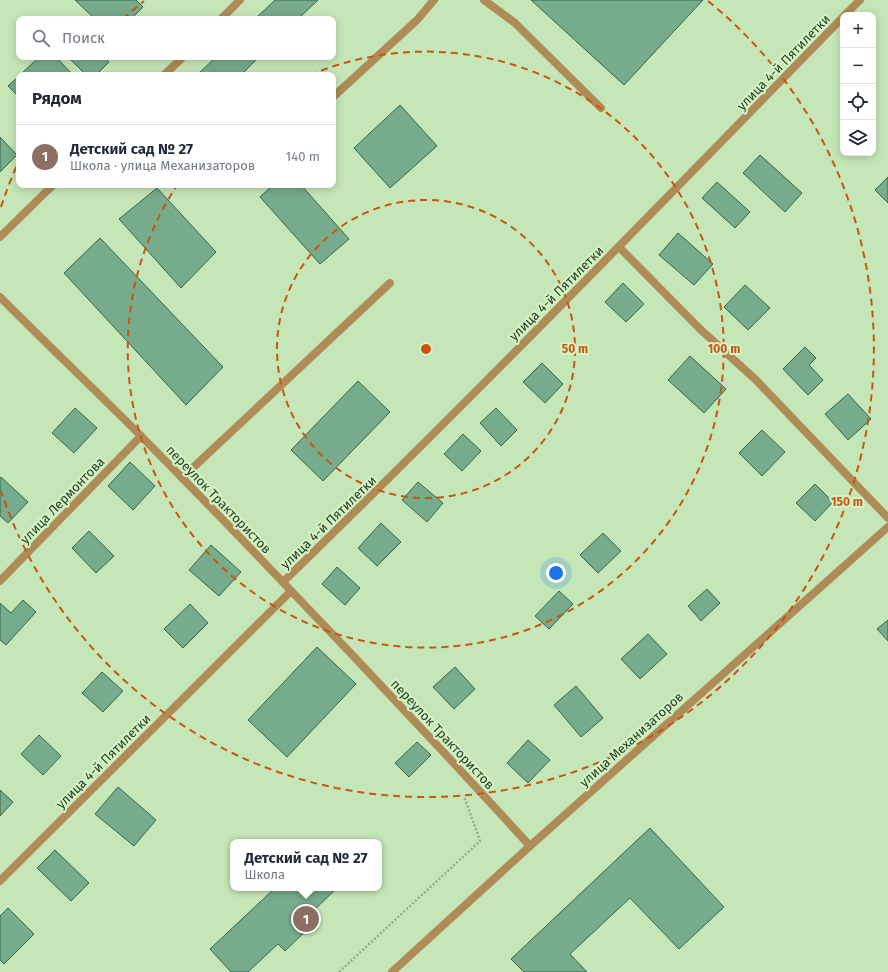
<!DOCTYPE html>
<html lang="ru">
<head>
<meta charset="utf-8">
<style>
	:root { --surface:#fff; --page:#f2f2f3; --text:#1f2937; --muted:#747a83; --line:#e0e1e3; --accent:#8c39a7 }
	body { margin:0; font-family:"Fira Sans",sans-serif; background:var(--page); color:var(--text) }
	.controls { position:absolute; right:12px; top:12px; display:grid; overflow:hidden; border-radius:8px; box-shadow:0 2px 10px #0003 }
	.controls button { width:36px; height:36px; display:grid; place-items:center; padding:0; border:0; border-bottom:1px solid var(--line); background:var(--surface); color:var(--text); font:20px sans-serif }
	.you { position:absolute; left:556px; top:573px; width:14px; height:14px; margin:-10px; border:3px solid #fff; border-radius:50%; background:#1a73e8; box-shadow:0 0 0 6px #1a73e833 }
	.badge { display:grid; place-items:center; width:26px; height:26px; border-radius:50%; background:var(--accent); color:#fff; font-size:13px; font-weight:700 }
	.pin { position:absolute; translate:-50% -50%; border:2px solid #fff; box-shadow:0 1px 4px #0006 }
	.popup { position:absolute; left:230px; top:839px; width:152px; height:52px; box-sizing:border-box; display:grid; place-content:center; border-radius:8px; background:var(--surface); filter:drop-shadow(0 1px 3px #0005); font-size:13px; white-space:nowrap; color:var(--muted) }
	.popup b { font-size:15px; color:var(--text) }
	.popup::after { content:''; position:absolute; left:50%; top:100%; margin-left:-8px; border:8px solid transparent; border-top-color:var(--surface) }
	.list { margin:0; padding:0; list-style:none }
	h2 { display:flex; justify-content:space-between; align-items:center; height:52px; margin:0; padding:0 16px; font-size:17px }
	h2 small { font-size:13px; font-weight:400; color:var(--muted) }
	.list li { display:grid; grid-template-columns:26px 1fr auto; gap:12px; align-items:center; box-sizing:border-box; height:64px; padding:0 16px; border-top:1px solid var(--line) }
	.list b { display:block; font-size:15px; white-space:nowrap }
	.list p { margin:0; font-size:13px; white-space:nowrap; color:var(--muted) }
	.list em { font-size:13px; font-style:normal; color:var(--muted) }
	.icon { flex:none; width:22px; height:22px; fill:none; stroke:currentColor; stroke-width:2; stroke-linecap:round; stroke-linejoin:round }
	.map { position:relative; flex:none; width:888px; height:972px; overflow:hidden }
	.search { position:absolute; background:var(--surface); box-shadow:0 2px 10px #0003; left:16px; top:16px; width:320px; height:44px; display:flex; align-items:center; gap:10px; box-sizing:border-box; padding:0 14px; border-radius:8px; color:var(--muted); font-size:15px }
	.panel { position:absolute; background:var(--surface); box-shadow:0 2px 10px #0003; left:16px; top:72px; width:320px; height:116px; border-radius:8px }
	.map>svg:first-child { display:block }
	.building { fill:#76ab8b; stroke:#35684b }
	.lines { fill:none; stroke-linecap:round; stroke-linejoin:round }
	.path { stroke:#93ae87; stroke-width:2.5; stroke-dasharray:2 2; stroke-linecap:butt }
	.service { stroke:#af8c57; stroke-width:8 }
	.minor { stroke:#af8c57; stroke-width:8 }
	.ring { fill:none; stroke:#cc5410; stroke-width:2; stroke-dasharray:7 5 }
	.labels { text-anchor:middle; stroke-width:4; stroke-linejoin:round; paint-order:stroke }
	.street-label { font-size:13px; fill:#2c3926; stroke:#d2f5c4 }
	.centre { fill:#cc5410; stroke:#d2f5c4; stroke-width:2 }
	.ring-label { font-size:12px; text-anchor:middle; font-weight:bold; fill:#cc5410; stroke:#d2f5c4; stroke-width:4; stroke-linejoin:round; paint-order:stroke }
</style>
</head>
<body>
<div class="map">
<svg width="888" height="972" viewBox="0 0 888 972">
	<rect width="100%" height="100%" fill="#c5e7b7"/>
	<g class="building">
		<polygon points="75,0 136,0 143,7 131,19 95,19"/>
		<polygon points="275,0 318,0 298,19 255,19"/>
		<polygon points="531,0 703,0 624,85"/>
		<polygon points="39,57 56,57 73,75 20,75"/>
		<polygon points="68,57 104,57 109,62 96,75 86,75"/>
		<polygon points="216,57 259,57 241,75 197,75"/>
		<polygon points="19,76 19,97 8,86"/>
		<polygon points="400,105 437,146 390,188 354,148"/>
		<polygon points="0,137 17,155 0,172"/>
		<polygon points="760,155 802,193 785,212 743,173"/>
		<polygon points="888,177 888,203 875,190"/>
		<polygon points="717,182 750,212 735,228 702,198"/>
		<polygon points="273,185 301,185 349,239 320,264 260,197"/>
		<polygon points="157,188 216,252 181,288 119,219"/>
		<polygon points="678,233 713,264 694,285 659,255"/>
		<polygon points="100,238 223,367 186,405 64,273"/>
		<polygon points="623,283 644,304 626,322 605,302"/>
		<polygon points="745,285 770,308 748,330 724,307"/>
		<polygon points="805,347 816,358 809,365 823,380 808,395 783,369"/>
		<polygon points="690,356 726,389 704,413 668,380"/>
		<polygon points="542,363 563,384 545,403 523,382"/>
		<polygon points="358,381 390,412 323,481 291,450"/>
		<polygon points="848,394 871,419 848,440 825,414"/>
		<polygon points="75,408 97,428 74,453 52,433"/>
		<polygon points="496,408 517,430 501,446 480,423"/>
		<polygon points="762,430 785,452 762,476 739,453"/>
		<polygon points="463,434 481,451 462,471 444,454"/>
		<polygon points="130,462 155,486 133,510 108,486"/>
		<polygon points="1,477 28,502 8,523 0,516 0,479"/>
		<polygon points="418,482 443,503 427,522 402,500"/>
		<polygon points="815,484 833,502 815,521 796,503"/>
		<polygon points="381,523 401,542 377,566 358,548"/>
		<polygon points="89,531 114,556 96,573 72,548"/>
		<polygon points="603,533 621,551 598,573 580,555"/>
		<polygon points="211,545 241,572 219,596 189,570"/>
		<polygon points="337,567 360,588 345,605 322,584"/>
		<polygon points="707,589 720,603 701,621 688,606"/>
		<polygon points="559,591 573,604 549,629 535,616"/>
		<polygon points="23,600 36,612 6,645 0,640 0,603 11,613"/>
		<polygon points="190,604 208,623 183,648 164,629"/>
		<polygon points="888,620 888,641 877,629"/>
		<polygon points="648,634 667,654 640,679 621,659"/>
		<polygon points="317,647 356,684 287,757 248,720"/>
		<polygon points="455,667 475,689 454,709 433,687"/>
		<polygon points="102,672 123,691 103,712 82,693"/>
		<polygon points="576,686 603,718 581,737 554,705"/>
		<polygon points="39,735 61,756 43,775 21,754"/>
		<polygon points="528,740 550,760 528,783 507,763"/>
		<polygon points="417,742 431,755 409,777 395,763"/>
		<polygon points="118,787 156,820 134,846 95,814"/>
		<polygon points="0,790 13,802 0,816"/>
		<polygon points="650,828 724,907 679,949 630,898 570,954 587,972 524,972 511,959"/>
		<polygon points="55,850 89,883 71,901 37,868"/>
		<polygon points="275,888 337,888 308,916 314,923 285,951 278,944 248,972 231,972 210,949"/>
		<polygon points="8,908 34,934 4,964 0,960 0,916"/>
	</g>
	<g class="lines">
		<polyline class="path" points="339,972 480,841 464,796"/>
		<g class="service">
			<polyline points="484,0 515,23 601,108"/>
			<polyline points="333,97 417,20 434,0"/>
			<polyline points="619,247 700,329 756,380 888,518"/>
			<polyline points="182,478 390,283"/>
		</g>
		<g class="minor">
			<polyline points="845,15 860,0"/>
			<polyline points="221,19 240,0"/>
			<polyline points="164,75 183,57"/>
			<polyline points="0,237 53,185"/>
			<path d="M0,297C47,344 95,390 142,437C274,571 403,707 530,846"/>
			<polyline points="0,581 141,436"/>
			<path d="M283,582C473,397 658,207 843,17"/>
			<polyline points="0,881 291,591"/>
			<polyline points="392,972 530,846 888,527"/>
		</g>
	</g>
	<g class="ring">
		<circle cx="426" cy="349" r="149"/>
		<path d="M310 75A298 298 0 1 1 176 187"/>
		<path d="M1 207A448 448 0 0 1 18 163M123 19A448 448 0 0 1 144 1M708 1A448 448 0 1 1 1 491"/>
	</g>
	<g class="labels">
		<g class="street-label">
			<text transform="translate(783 62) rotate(-46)" y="5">улица 4-й Пятилетки</text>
			<text transform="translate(556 293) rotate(-45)" y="5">улица 4-й Пятилетки</text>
			<text transform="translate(219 499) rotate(46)" y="5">переулок Трактористов</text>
			<text transform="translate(62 500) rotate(-46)" y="5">улица Лермонтова</text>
			<text transform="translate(328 522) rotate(-44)" y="5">улица 4-й Пятилетки</text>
			<text transform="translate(443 734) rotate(47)" y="5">переулок Трактористов</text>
			<text transform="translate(631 739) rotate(-42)" y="5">улица Механизаторов</text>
			<text transform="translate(103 761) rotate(-45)" y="5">улица 4-й Пятилетки</text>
		</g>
	</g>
	<circle cx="426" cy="349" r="6" class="centre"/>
	<g class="ring-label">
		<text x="575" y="353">50 m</text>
		<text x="724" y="353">100 m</text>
		<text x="847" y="506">150 m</text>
	</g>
</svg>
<div class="controls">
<button>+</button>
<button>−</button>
<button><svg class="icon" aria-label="locate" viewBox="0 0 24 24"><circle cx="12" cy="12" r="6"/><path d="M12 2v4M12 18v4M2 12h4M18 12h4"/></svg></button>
<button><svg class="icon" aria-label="layers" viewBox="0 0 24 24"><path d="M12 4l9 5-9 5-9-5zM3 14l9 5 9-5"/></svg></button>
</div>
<div class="you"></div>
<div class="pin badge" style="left:306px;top:919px;background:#8d6e63">1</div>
<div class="popup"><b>Детский сад № 27</b>Школа</div>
<div class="search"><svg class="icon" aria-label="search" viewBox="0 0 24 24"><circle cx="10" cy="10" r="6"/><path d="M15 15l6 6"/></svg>Поиск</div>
<section class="panel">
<h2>Рядом<small></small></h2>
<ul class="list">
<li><span class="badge" style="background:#8d6e63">1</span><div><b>Детский сад № 27</b><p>Школа · улица Механизаторов</p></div><em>140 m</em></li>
</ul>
</section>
</div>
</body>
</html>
